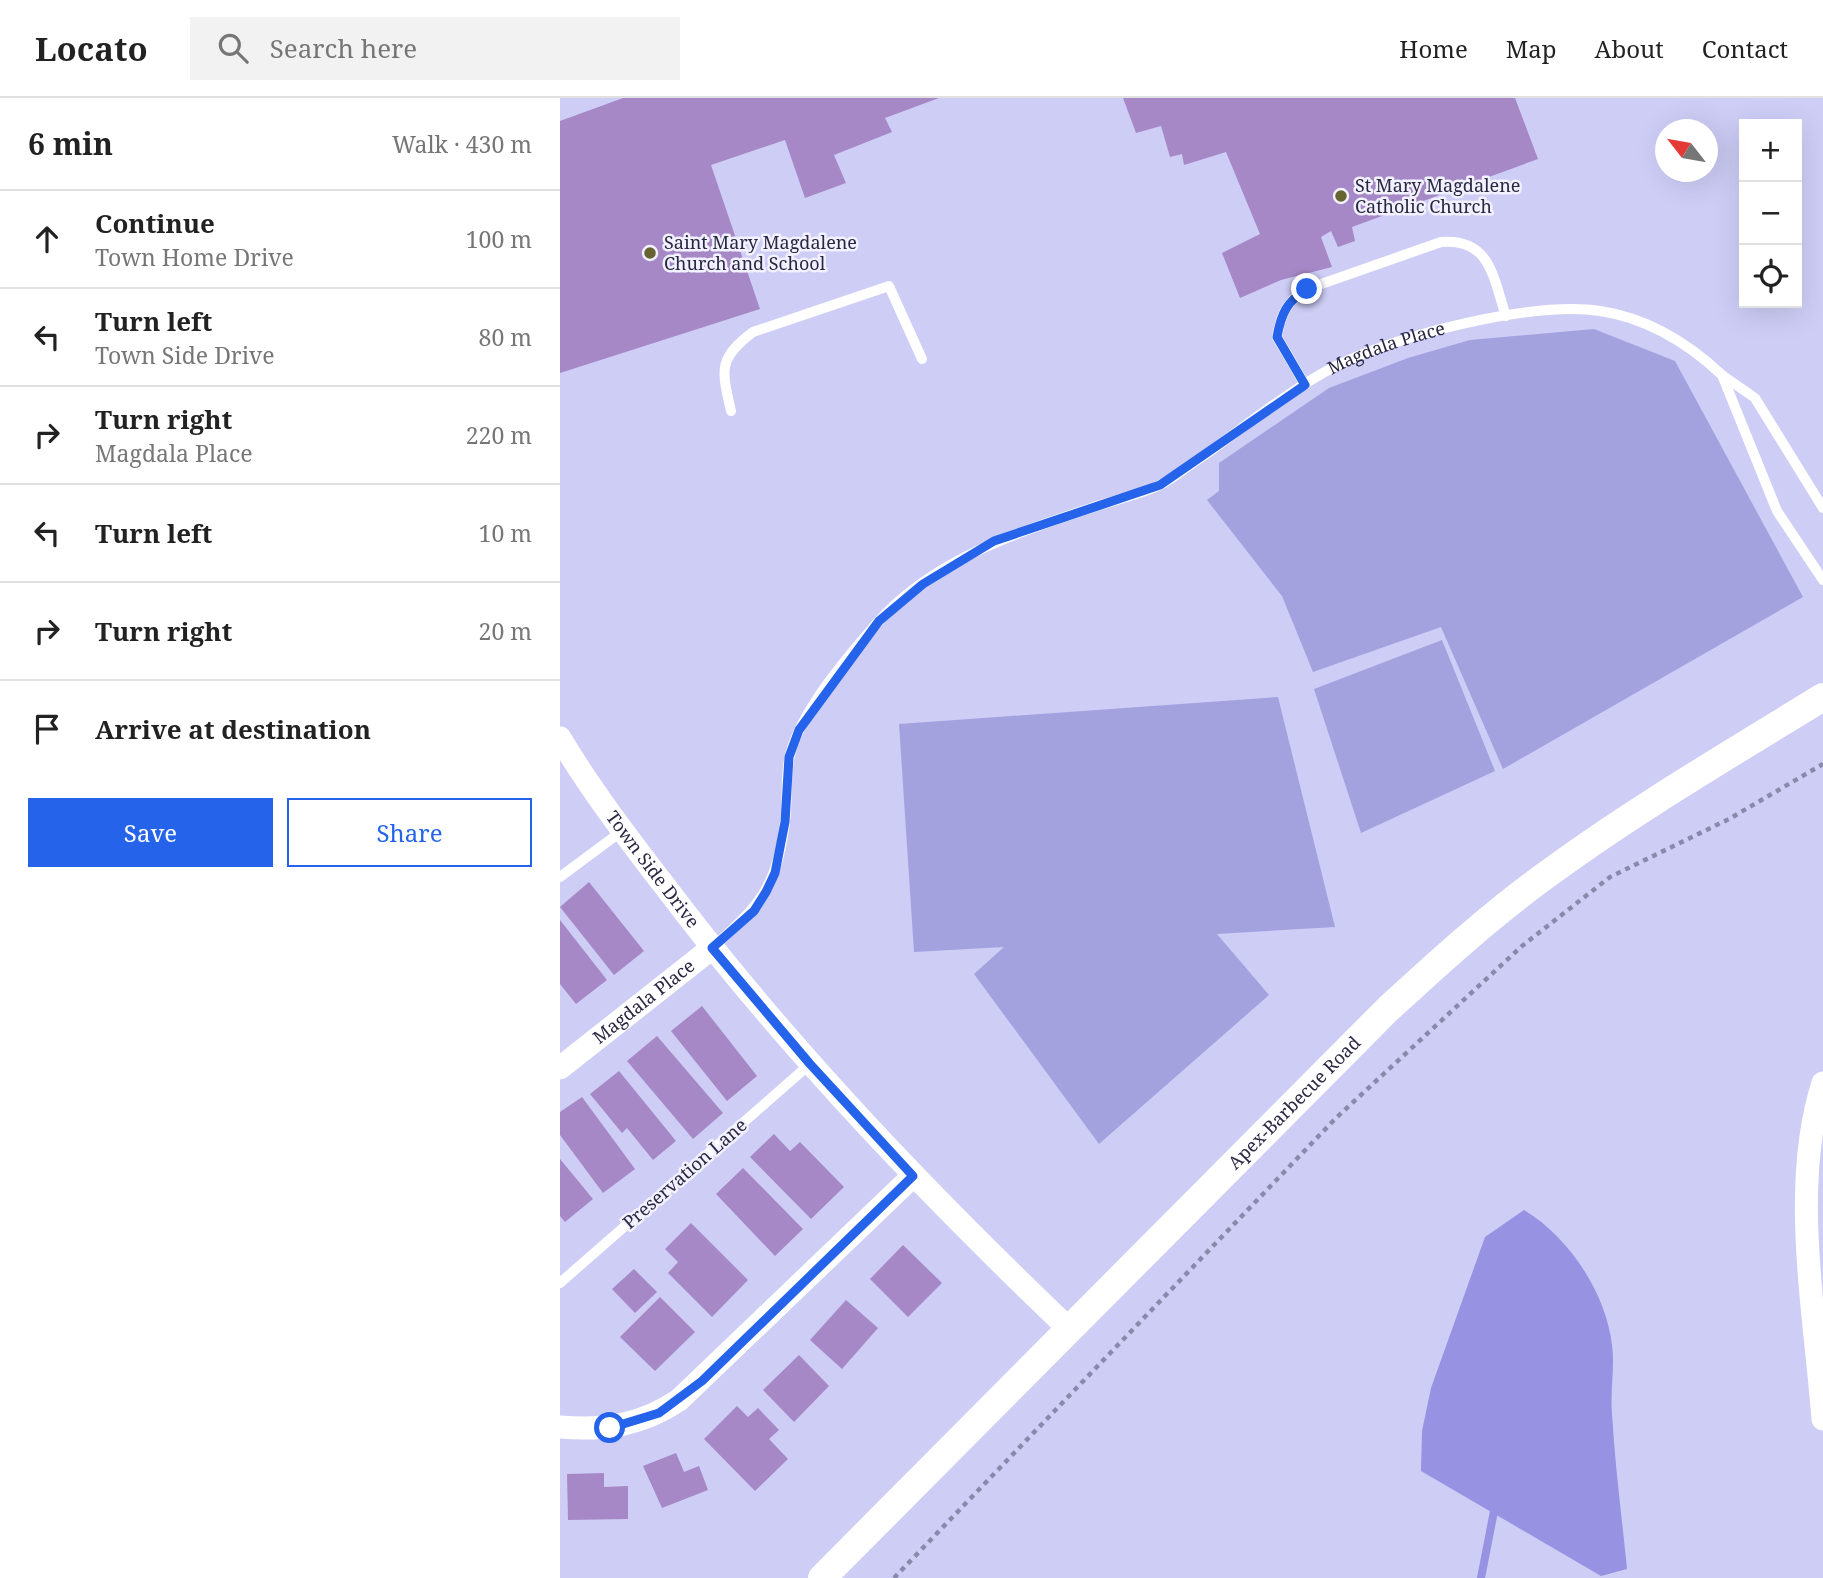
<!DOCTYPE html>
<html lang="en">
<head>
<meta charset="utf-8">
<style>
	:root { --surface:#fff; --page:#f2f2f2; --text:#222; --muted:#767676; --line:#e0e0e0; --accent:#2563eb }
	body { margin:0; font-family:"Noto Serif",serif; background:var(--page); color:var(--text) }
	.controls { position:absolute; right:21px; top:21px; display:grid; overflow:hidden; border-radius:0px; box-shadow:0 7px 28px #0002 }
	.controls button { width:63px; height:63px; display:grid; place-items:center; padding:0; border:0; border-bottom:2px solid var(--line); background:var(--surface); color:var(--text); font:35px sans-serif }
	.compass { position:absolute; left:1095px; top:21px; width:63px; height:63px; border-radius:50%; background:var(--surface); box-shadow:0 7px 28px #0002; rotate:301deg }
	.stop { position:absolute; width:21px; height:21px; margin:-16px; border:5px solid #2563eb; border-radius:50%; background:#fff }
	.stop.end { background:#2563eb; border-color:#fff; box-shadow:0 2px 7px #0008 }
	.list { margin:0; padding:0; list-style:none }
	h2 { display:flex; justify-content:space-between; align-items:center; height:91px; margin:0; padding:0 28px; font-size:30px }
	h2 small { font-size:23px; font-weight:400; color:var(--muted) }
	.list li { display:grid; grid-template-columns:46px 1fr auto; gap:21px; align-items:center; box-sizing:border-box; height:98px; padding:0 28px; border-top:2px solid var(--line) }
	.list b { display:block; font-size:26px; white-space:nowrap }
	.list p { margin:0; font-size:23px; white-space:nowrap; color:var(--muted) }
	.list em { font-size:23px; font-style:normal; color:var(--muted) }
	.actions { display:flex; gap:14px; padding:21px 28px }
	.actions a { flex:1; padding:16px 0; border:2px solid var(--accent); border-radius:0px; text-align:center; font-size:24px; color:var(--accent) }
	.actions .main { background:var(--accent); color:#fff }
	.icon { flex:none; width:38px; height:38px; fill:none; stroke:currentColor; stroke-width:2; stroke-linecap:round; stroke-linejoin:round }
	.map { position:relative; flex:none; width:1263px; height:1480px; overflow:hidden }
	header { display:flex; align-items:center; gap:42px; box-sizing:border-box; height:98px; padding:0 35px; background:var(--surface); border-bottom:2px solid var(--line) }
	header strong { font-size:33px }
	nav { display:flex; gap:38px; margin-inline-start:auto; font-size:24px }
	.search { width:490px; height:63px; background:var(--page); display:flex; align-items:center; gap:18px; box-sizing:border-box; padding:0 24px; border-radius:0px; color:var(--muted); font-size:26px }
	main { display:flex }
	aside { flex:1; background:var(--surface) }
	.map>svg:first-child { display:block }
	.green { fill:#a4a1df }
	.water { fill:#9892e2 }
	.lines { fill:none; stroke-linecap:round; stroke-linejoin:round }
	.stream { stroke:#9892e2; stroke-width:8 }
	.building { fill:#a688c6 }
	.path { stroke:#8a89ab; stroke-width:4.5; stroke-dasharray:5 5; stroke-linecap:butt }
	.service { stroke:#fff; stroke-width:10 }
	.minor { stroke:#fff; stroke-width:23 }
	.tertiary { stroke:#fff; stroke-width:28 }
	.route { stroke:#2563eb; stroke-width:9 }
	.poi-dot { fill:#676431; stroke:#f1f1ff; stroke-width:2.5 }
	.labels { text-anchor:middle; stroke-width:5; stroke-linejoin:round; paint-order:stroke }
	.poi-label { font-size:18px; fill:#292741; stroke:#f1f1ff; text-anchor:start }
	.street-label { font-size:18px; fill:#292741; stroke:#f1f1ff }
</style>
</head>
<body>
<header>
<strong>Locato</strong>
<div class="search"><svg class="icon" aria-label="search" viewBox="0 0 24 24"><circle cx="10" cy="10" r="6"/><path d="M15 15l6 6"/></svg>Search here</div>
<nav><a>Home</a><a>Map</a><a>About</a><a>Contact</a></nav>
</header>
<main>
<aside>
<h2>6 min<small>Walk · 430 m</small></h2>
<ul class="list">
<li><svg class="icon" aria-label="ahead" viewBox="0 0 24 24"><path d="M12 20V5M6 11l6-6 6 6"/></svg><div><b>Continue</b><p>Town Home Drive</p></div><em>100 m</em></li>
<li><svg class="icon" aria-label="left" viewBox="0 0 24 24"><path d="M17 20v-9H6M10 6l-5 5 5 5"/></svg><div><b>Turn left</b><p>Town Side Drive</p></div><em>80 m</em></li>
<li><svg class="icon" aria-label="right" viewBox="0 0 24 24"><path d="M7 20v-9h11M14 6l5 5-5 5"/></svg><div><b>Turn right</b><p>Magdala Place</p></div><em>220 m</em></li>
<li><svg class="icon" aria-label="left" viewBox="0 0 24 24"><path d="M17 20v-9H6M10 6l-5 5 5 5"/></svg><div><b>Turn left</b></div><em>10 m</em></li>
<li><svg class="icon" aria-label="right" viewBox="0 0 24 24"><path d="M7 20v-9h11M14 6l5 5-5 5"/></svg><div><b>Turn right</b></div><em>20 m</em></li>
<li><svg class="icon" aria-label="arrive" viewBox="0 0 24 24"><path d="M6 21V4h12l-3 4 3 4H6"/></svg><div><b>Arrive at destination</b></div></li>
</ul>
<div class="actions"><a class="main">Save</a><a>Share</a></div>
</aside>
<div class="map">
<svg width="1263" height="1480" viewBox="0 0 1263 1480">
	<rect width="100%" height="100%" fill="#cecdf6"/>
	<g class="green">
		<polygon points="1034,231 1115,263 1243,499 943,671 881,529 753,574 722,498 647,402 659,393 659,365 769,290 848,260 910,242"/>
		<polygon points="882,542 935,673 801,735 754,591"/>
		<polygon points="718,599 775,829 657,836 709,897 539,1046 414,876 444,849 354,854 339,626"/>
	</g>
	<path class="water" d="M964,1112C1009,1139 1046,1195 1052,1247C1055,1269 1050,1293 1052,1316C1055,1368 1062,1420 1067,1471L1041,1478L861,1373L862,1333L871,1290L925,1139Z"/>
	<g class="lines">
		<polyline class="stream" points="921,1480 935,1408"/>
	</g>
	<g class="building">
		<polygon points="63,0 379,0 325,20 332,34 274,57 286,85 245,100 225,42 151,67 200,211 0,275 0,23"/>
		<polygon points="563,0 955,0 978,61 792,129 795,143 778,149 771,133 761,139 772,169 721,182 680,200 662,155 700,136 666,54 624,67 622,56 610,59 601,28 576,35"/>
		<polygon points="29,784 84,853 54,877 0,809"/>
		<polygon points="0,822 47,882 16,906 0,886"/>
		<polygon points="142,908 197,978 167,1003 111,933"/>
		<polygon points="97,938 163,1015 133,1041 67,963"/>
		<polygon points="59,973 116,1043 93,1062 67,1030 62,1035 30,996"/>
		<polygon points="22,999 75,1071 43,1095 0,1037 0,1014"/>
		<polygon points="214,1036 230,1053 240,1044 284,1089 251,1121 190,1059"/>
		<polygon points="0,1061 33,1101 5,1124 0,1118"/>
		<polygon points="183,1070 243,1131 215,1158 156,1096"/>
		<polygon points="131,1125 188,1182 152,1219 108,1175 118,1164 105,1151"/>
		<polygon points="343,1147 382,1185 348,1219 310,1181"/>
		<polygon points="74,1171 97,1194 75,1215 52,1191"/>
		<polygon points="100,1199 135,1234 95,1273 60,1239"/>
		<polygon points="286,1202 318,1230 282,1271 250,1242"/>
		<polygon points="239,1257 269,1288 234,1324 203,1292"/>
		<polygon points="177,1308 188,1319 198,1310 219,1332 209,1341 228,1361 195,1393 144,1341"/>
		<polygon points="116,1355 124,1374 139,1368 148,1392 102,1410 83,1368"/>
		<polygon points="44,1375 44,1389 68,1388 68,1421 8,1422 7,1376"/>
	</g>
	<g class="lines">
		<polyline class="path" points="334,1480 776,1020 962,848 1050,779 1169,721 1263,666"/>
		<g class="service">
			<path d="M745,287L717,239C721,216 727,203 747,191L881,144C931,140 933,180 946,218"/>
			<path d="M171,313C162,273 157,261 193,234L329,188L362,261"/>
			<polyline points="1263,410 1195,300 1162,277 1217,413 1263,482"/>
			<polyline points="0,779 62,733"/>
			<path id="s1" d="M152,850C199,808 218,788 225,723C228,701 225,677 230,657C241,613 287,559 317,525C374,460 460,434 537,408C558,401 581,396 600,387C614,380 626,369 639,361C684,330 727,293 776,268C837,237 973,203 1040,213C1087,220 1128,245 1162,277"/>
			<polyline points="0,1185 250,966"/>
		</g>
		<g class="minor">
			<path id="s2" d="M0,640C35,699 78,753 120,808C238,961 371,1099 510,1232"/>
			<path id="s3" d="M0,970L152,850"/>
			<path d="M1263,985C1230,1087 1255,1215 1263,1321"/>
			<path d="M0,1329C44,1333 82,1327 119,1302L353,1078"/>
		</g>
		<path class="tertiary" id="s4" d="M262,1480L828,911C876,867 925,822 978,783C1068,716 1167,658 1263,599"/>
	</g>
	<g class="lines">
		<path class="route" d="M50,1330L99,1315L142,1283L353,1078L250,966L152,850L194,813L206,794L215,775L225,724L229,659L239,632L319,523L363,486L434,443L600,387L745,287L717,239C721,216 727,203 747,191"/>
	</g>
	<g class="poi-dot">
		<circle cx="781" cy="98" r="7"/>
		<circle cx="90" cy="155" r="7"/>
	</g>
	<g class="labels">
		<g class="poi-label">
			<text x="795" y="94">St Mary Magdalene<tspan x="795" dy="21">Catholic Church</tspan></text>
			<text x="104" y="151">Saint Mary Magdalene<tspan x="104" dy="21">Church and School</tspan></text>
		</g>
		<g class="street-label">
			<text dy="6" stroke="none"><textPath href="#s1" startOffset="962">Magdala Place</textPath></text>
			<text dy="6" stroke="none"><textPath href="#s2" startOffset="161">Town Side Drive</textPath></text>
			<text dy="6" stroke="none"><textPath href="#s3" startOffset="107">Magdala Place</textPath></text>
			<text dy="6" stroke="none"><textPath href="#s4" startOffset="670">Apex-Barbecue Road</textPath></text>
			<text transform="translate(125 1076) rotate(-41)" y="6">Preservation Lane</text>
		</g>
	</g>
</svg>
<div class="controls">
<button>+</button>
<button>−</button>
<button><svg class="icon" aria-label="locate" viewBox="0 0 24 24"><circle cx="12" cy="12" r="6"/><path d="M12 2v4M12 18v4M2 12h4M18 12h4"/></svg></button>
</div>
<svg class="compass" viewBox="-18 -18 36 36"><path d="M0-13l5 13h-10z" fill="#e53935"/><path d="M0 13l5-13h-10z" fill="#767676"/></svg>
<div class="stop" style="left:50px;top:1330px"></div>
<div class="stop end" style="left:747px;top:191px"></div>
</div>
</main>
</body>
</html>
